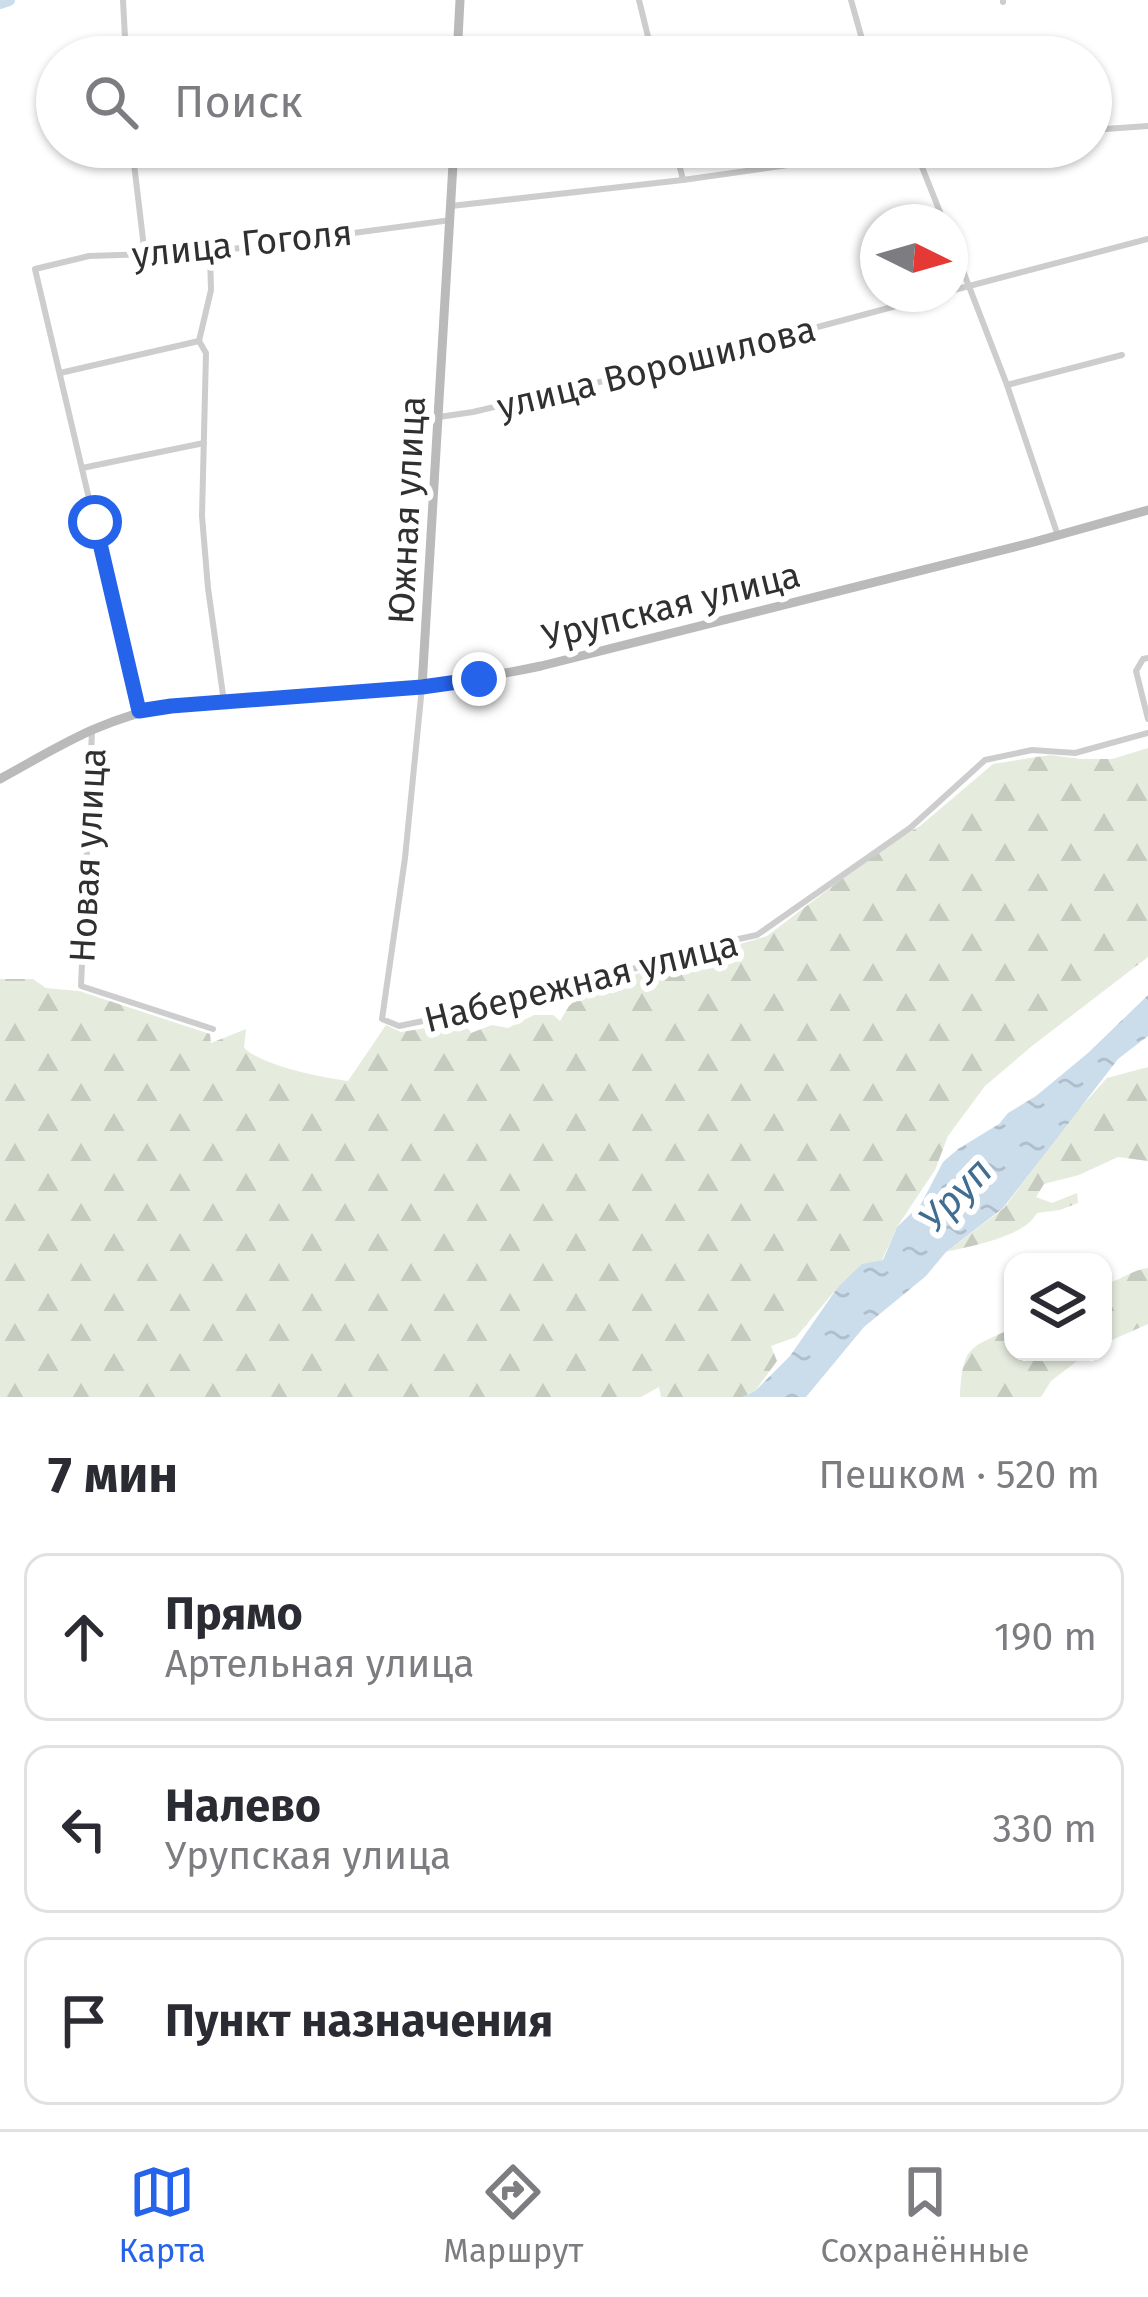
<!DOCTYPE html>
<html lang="ru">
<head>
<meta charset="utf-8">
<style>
	:root { --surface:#fff; --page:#f2f2f3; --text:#2b2b33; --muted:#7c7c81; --line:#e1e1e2; --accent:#2563eb }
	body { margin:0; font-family:"Fira Sans",sans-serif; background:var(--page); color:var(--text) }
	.controls { position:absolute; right:36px; bottom:36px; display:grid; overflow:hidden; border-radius:24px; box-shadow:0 3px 9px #0004 }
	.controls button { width:108px; height:108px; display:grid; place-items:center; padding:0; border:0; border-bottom:3px solid var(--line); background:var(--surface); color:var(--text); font:60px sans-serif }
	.compass { position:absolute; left:860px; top:204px; width:108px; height:108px; border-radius:50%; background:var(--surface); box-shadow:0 3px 9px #0004; rotate:95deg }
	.stop { position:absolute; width:36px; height:36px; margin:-27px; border:9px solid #2563eb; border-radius:50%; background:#fff }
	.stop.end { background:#2563eb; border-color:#fff; box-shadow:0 3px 12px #0008 }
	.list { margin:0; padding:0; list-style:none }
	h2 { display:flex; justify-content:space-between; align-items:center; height:156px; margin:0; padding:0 48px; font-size:51px }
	h2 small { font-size:39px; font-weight:400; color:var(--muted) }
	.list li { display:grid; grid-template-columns:78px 1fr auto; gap:36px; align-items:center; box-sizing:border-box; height:168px; margin:0 24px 24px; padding:0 24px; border:3px solid var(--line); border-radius:24px }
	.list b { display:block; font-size:45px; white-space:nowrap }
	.list p { margin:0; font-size:39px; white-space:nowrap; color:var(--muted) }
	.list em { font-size:39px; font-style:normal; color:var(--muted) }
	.icon { flex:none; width:66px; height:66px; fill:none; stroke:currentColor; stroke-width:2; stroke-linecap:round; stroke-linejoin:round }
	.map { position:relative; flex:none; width:1148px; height:1397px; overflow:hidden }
	.search { position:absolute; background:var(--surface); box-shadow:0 3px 9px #0004; left:36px; right:36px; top:36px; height:132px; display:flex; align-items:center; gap:30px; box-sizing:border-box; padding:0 42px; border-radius:66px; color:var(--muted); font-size:45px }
	.sheet { height:732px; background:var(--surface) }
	nav { display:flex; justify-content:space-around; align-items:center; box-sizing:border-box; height:168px; border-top:3px solid var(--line); background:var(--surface); font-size:33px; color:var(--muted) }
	nav a { display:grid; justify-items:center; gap:6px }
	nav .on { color:var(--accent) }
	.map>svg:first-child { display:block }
	.forest { fill:url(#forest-firs) }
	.water { fill:url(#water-ripples) }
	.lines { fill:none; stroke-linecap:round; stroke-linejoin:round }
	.river { stroke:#cbddeb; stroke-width:12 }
	.street { stroke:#cdcdcd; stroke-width:6 }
	.secondary { stroke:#bababa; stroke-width:9 }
	.route { stroke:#2563eb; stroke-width:15 }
	.labels { text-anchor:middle; stroke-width:12; stroke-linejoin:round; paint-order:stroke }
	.street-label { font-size:36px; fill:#303030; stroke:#fff }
	.water-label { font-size:39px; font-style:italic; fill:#406d90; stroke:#fff }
</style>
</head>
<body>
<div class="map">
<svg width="1148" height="1397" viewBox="0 0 1148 1397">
	<defs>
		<pattern id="forest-firs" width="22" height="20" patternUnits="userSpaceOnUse" patternTransform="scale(3)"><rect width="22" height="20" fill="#e5ecde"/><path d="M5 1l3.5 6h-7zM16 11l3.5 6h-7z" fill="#c5cbbf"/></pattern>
		<pattern id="water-ripples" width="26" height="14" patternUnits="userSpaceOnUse" patternTransform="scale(3)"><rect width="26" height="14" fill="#cbddeb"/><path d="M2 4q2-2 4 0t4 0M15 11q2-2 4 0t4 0" fill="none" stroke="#afbeca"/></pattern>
	</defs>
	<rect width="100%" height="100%" fill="#fff"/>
	<g class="forest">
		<path d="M1148,748V957L1032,1046L985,1086L948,1136L935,1170L897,1227L882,1260L838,1287L796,1337L771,1346L777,1361L755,1391L743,1397H661L659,1387L641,1397H0V979H33L46,988L79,991L210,1034L211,1043L246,1029L244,1048C264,1066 320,1077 348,1081L386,1025L401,1032L464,1022L471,1033L492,1025L508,1028L534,1015H553L560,1021L569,1006L589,988L767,936L888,844L920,826L993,764L1050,755L1081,759H1112Z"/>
		<path d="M1148,1067V1161L1118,1157L1079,1175L1044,1184L1036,1197L1052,1203L1077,1193L1078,1203L1060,1210L1037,1213C1024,1237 972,1246 946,1252L1004,1208L1071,1118L1107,1078Z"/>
		<path d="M1148,1268V1324L1103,1344V1284C1122,1281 1128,1271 1148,1268Z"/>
		<path d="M1013,1328V1352H1089L1051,1381L1041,1397H960C963,1345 968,1349 1013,1328Z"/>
	</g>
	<polygon class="water" points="1148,995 1148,1036 1118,1059 1003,1208 946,1252 926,1276 864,1327 806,1397 743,1397 755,1391 790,1356 838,1287 862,1264 883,1260 897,1227 921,1204 943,1162 958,1149 999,1124 1008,1113 1036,1096 1088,1053"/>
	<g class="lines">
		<polyline class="river" points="0,3 9,0"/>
		<g class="street">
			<polyline points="123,0 126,57"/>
			<polyline points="639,0 653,57"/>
			<polyline points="851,0 867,57"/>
			<polyline points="1003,2 1003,0"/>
			<polyline points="1091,130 1148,126"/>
			<polyline points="132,147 145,256"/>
			<polyline points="675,147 683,180"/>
			<polyline points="914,147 944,222"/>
			<polyline points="451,206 683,180 915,147"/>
			<polyline points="950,237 1007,385 1058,536"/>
			<polyline points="210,254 211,290 199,341 206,353 202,516 208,588 224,702"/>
			<polyline points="950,291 1148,239"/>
			<polyline points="60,373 199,341"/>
			<polyline points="1007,385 1122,355"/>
			<polyline points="439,417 473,412 705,357 941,294"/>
			<polyline points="82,468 204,443"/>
			<polyline points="1148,658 1143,659 1136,671 1148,719"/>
			<polyline points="422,687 405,858 382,1019 399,1026 548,995 611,972 643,967 688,950 757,935 910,828 985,760 1032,750 1075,753 1148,733"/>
			<polyline points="139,711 35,269 89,256 210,252 451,220"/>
			<polyline points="92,731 81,986 213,1029"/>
		</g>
		<g class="secondary">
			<polyline points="457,57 460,0"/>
			<polyline points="422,687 454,147"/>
			<path d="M0,779C60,746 102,718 171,706C295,696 419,692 541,666L1034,542L1148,510"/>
		</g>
	</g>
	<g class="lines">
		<polyline class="route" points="95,522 139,711 171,706 422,687 479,679"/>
	</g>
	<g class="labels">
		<g class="street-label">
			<text transform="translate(242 243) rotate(-6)" y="13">улица Гоголя</text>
			<text transform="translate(656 367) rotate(-14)" y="13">улица Ворошилова</text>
			<text transform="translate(406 510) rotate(-87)" y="13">Южная улица</text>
			<text transform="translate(671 605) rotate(-14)" y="13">Урупская улица</text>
			<text transform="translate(87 855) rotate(-87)" y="13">Новая улица</text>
			<text transform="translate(581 981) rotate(-14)" y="13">Набережная улица</text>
		</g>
		<g class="water-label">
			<text transform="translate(955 1194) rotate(-46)" y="14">Уруп</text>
		</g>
	</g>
</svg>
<div class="controls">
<button><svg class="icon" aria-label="layers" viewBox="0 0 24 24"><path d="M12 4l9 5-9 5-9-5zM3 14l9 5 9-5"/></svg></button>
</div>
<svg class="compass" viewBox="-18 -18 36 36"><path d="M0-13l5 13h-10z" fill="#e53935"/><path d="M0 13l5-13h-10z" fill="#7c7c81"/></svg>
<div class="stop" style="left:95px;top:522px"></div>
<div class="stop end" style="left:479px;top:679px"></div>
<div class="search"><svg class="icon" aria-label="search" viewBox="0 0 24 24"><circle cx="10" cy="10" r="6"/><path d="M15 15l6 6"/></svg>Поиск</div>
</div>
<section class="sheet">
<h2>7 мин<small>Пешком · 520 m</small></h2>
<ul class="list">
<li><svg class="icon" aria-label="ahead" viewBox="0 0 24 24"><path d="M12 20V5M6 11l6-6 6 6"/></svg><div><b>Прямо</b><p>Артельная улица</p></div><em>190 m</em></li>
<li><svg class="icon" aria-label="left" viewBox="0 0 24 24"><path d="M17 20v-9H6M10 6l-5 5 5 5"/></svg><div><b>Налево</b><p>Урупская улица</p></div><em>330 m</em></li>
<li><svg class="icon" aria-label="arrive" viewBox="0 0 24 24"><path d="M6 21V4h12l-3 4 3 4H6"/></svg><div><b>Пункт назначения</b></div></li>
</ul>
</section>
<nav>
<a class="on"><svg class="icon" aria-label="map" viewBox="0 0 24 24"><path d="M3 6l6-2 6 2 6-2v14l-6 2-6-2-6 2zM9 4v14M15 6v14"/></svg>Карта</a>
<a><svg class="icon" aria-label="directions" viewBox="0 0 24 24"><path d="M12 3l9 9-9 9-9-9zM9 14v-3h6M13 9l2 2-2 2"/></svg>Маршрут</a>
<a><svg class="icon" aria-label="saved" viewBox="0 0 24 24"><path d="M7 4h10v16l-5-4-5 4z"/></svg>Сохранённые</a>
</nav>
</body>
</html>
